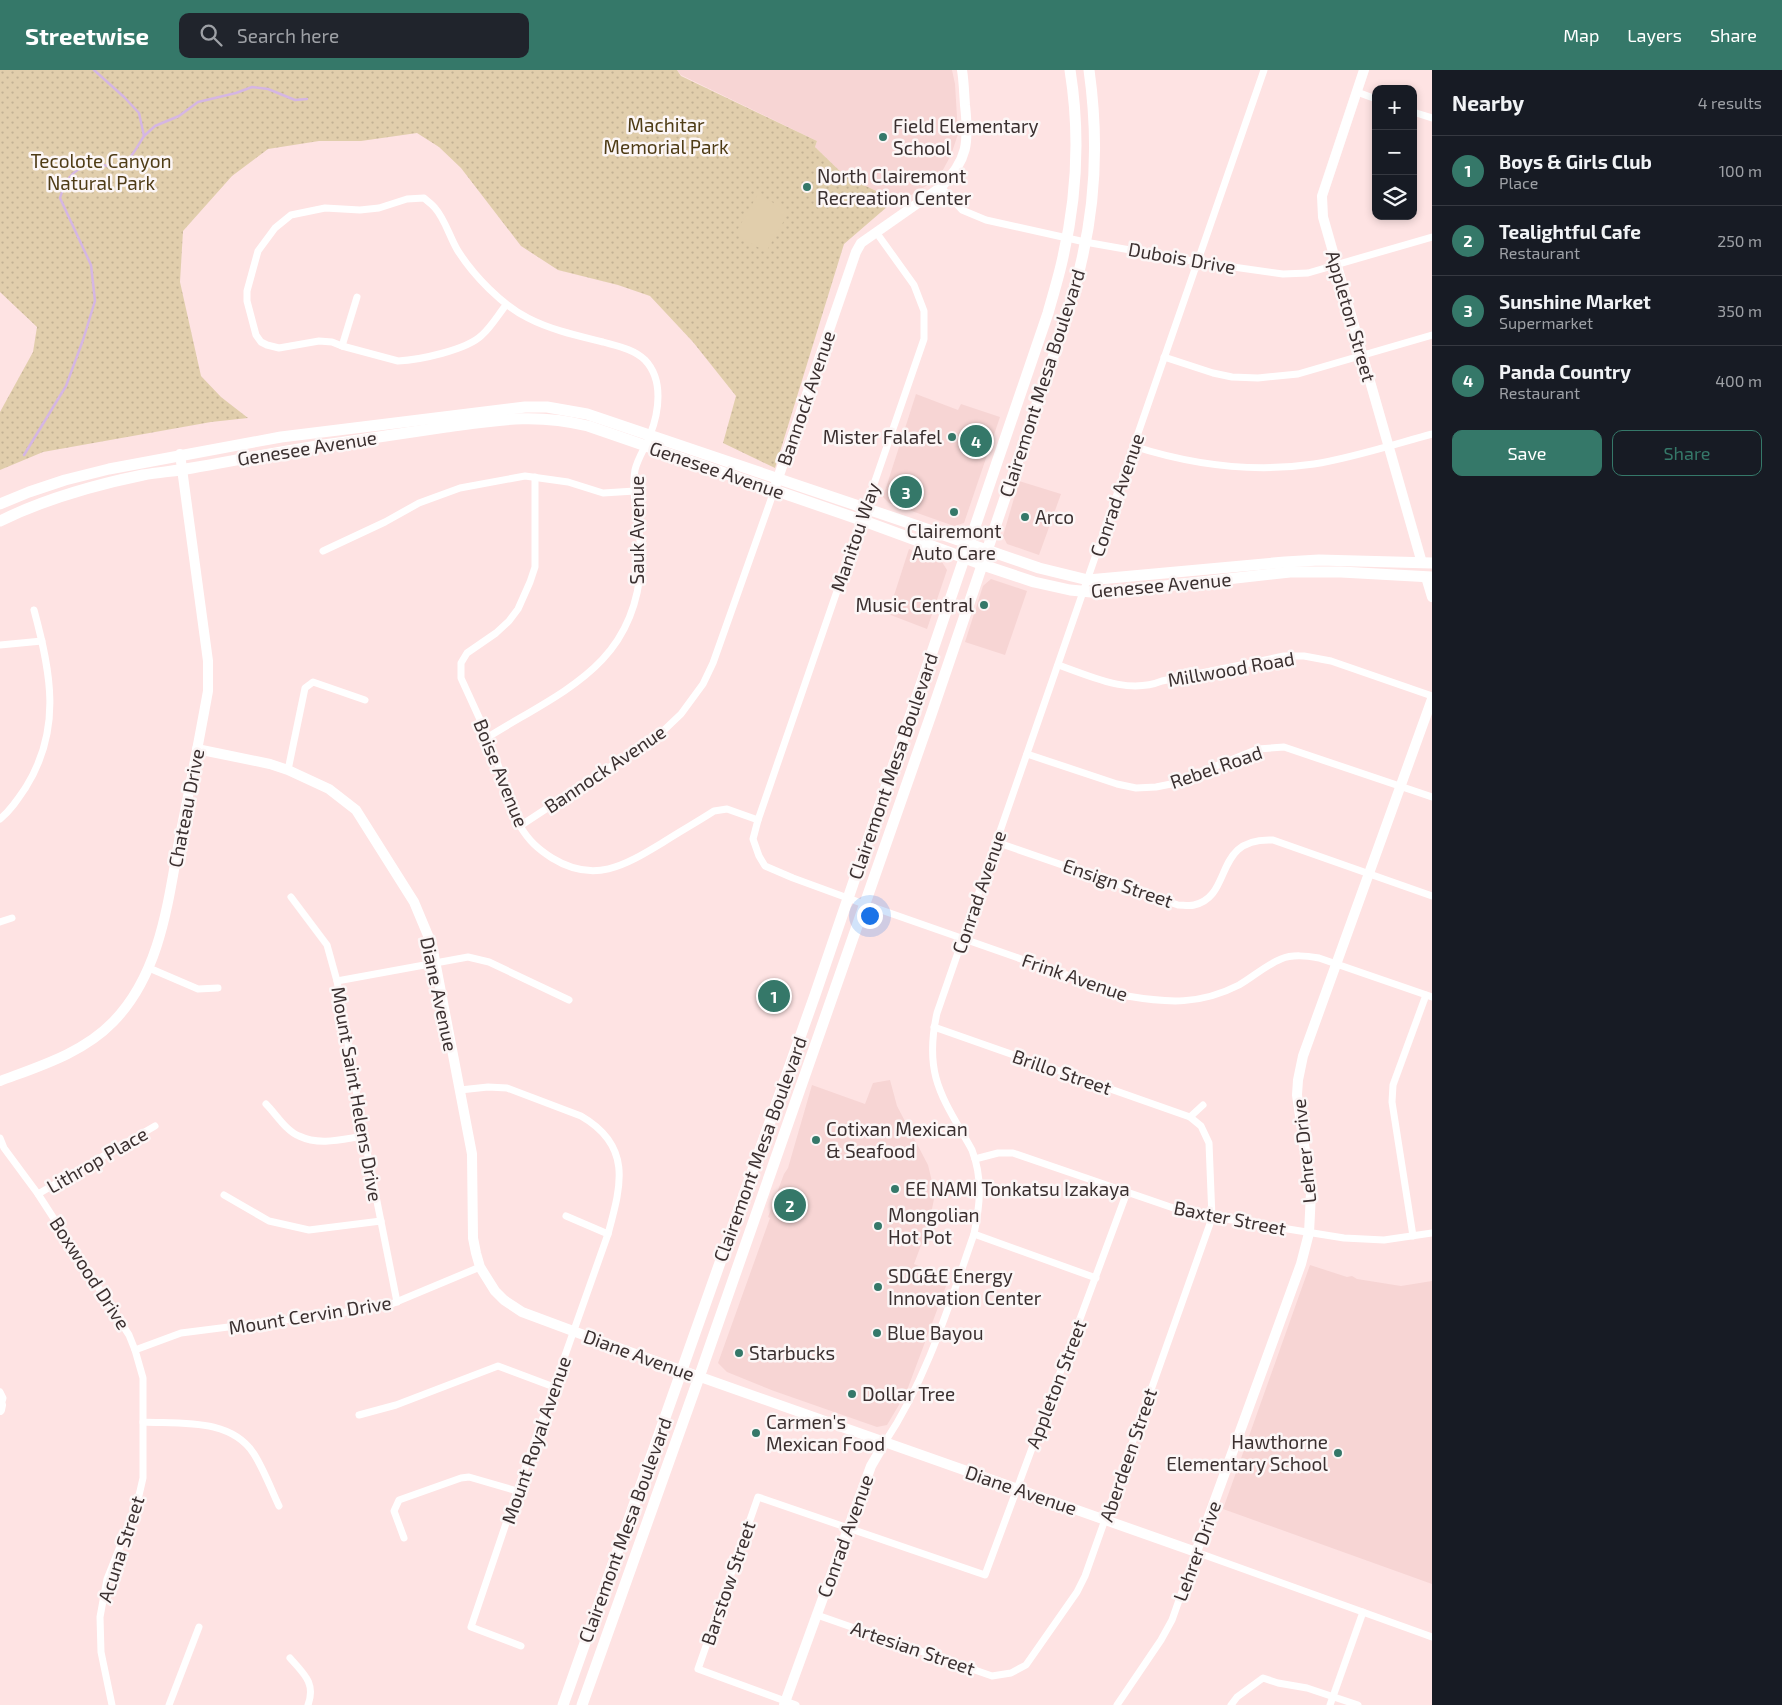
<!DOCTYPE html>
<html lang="en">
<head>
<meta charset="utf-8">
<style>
	:root { --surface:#171b24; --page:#20242c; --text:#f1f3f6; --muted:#9ea1a6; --line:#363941; --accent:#357869 }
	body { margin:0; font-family:"Exo 2",sans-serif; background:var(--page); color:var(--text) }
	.controls { position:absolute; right:15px; top:15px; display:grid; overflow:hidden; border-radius:10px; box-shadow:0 2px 8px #0003 }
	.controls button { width:45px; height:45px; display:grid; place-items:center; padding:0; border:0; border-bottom:1px solid var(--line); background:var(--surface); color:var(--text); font:25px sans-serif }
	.you { position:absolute; left:869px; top:845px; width:18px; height:18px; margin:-12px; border:4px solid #fff; border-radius:50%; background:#1a73e8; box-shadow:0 0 0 8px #1a73e833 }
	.badge { display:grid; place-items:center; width:32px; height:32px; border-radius:50%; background:var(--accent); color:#fff; font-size:16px; font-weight:700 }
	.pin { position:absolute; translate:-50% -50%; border:2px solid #fff; box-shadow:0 1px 5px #0006 }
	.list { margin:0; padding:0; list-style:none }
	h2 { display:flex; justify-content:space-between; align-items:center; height:65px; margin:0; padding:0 20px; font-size:21px }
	h2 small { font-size:16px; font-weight:400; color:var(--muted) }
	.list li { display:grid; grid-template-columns:32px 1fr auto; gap:15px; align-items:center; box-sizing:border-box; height:70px; padding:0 20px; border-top:1px solid var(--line) }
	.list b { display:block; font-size:19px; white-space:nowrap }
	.list p { margin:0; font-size:16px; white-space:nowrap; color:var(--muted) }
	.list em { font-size:16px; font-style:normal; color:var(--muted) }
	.actions { display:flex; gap:10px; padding:15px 20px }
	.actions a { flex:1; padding:11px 0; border:1px solid var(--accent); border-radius:10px; text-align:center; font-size:18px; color:var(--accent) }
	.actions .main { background:var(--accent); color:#fff }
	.icon { flex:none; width:28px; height:28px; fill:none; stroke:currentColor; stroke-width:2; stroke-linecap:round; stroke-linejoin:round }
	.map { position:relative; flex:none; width:1432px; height:1635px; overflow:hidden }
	header { display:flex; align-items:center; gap:30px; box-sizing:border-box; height:70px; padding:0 25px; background:var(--accent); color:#fff }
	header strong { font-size:24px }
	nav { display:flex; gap:28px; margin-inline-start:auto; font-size:18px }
	.search { width:350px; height:45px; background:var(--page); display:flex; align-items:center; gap:12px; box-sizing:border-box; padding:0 18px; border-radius:10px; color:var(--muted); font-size:19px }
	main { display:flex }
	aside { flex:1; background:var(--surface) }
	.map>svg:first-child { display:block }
	.built { fill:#f7d5d4 }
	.park { fill:url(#park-dots) }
	.pitch { fill:#e1ceac }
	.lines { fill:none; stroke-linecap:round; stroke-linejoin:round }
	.stream { stroke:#d5b6e3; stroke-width:2.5 }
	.street { stroke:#fff; stroke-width:7 }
	.secondary { stroke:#fff; stroke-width:10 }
	.primary { stroke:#fff; stroke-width:11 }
	.poi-dot { fill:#357869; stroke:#fcf6f6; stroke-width:2 }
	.labels { text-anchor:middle; stroke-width:5; stroke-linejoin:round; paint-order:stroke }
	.park-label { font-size:19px; fill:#4f3c16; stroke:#fcf6f6 }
	.poi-label { font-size:19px; fill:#3b3030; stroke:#fcf6f6; text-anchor:start }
	.street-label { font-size:19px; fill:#3b3030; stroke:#fcf6f6 }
</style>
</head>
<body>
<header>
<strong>Streetwise</strong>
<div class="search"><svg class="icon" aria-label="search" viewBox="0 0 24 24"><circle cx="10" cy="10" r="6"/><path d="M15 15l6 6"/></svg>Search here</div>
<nav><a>Map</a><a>Layers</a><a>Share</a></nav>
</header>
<main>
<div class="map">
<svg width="1432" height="1635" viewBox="0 0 1432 1635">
	<defs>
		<pattern id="park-dots" width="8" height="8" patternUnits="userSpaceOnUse" patternTransform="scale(1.25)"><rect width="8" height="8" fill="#e1ceac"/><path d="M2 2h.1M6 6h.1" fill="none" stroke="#c2b194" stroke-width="1.8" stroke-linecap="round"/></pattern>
	</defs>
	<rect width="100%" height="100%" fill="#fee3e3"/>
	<g class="built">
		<polygon points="677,0 952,0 955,14 958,64 951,85 938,109 901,131 895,130 845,106 815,77 817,71 681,5"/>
		<polygon points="916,324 958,340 961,334 1000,347 964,453 954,456 889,433 883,427"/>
		<polygon points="1019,411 1061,424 1039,485 1007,474 1003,466"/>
		<polygon points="909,479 942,492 947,500 927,559 888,544"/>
		<polygon points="991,509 1027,521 1005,585 965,572 983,516"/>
		<polygon points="890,1010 897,1036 928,1095 935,1124 929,1154 914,1194 949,1208 906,1323 887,1355 877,1357 774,1321 727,1302 718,1293 770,1148 768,1147 784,1104 788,1098 812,1015 865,1034 873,1013"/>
		<polygon points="1310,1195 1347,1207 1352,1206 1357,1209 1401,1216 1432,1211 1432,1514 1223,1439"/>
	</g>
	<polygon class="park" points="0,0 677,0 681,6 817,71 815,77 845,106 895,130 844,174 775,398 723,373 736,326 693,272 650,226 618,215 558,200 521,176 461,98 439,77 417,63 361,71 319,71 268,79 232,106 183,161 180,212 201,306 221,327 248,348 211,352 43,382 0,400 0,342 33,282 37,257 0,222"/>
	<polygon class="pitch" points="758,124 789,142 766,182 735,164"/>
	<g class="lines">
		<g class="stream">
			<polyline points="144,66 155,56 179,46 198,32 236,23 252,17 268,19 295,30 307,29"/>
			<path d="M24,385L66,316L83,270L95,231L91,195L60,128C66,106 77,94 101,95C108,95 114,99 120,96C131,90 138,75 144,66L139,43L124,27L94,0"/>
		</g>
		<g class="street">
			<polyline points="1357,22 1376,29"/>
			<polyline points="1413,42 1432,48"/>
			<polyline points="941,117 962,140 986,150 1085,172 1198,192 1283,204 1308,203 1432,167"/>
			<path d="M876,162L914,215L924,241V269L758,750L753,769L759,786L765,796L793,808L864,834L1127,926C1168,933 1200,935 1239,915C1253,907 1266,895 1281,889C1293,884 1307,886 1319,888L1432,927"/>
			<polyline points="342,276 357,227"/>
			<polyline points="1164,287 1213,303 1232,307 1258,308 1298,304 1432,265"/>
			<path d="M1133,376C1192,395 1252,403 1314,394C1352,388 1395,374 1432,364"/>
			<path d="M535,407V497L530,512L518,539L509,551L496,563L467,583L461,593V608L488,667L520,756C529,771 538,779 552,788C594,814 624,796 662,773C679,762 697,752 714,741L727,739L758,750"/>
			<polyline points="323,481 385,452 419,433 460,418 525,406 568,412 603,423 635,421"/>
			<polyline points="0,575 42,571"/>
			<path d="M1058,595C1091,606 1127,625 1162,611L1284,586H1304L1331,591L1432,626"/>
			<path d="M488,667C564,620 635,595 641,494C643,466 630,426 635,400C638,387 646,377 650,365C659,342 664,310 645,290C634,279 617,276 603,272C579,266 551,260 528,248C502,235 474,206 458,181C450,168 445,149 435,138C432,134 427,131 424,128L407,129L379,138L360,140L325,138L291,145L275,158L258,181L247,221V231L256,265L261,272L267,275L279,278L319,271L332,272L342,276L398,291C419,290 467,280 482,265C491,257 498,245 506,235"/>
			<polyline points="1027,684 1117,714 1136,718 1156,717 1171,714 1258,679 1284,677 1432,727"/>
			<polyline points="288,700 305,618 313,612 365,630"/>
			<path d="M0,749C11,740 18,729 26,717C62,659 51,603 34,540"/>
			<polyline points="520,756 660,664 681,644 703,614 713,593 774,421"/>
			<path d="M996,772L1178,835C1183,835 1190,836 1194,835C1234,826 1212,767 1273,770L1432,826"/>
			<polyline points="291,827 327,875 337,911 364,1066 397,1232"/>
			<polyline points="0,852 12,848"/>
			<polyline points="149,898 198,919 218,918"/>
			<polyline points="337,911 468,887 489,892 569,930"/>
			<path d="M460,1020L488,1017L507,1018L581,1046C633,1076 621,1116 608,1164L517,1421L471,1557L521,1576"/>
			<path d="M266,1034C276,1044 286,1061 299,1066C320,1076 343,1069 364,1066"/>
			<polyline points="1190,1047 1203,1035"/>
			<polyline points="0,1068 4,1078 38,1124 129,1265 135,1280 143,1308 143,1408 137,1434 107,1509 100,1547 101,1582 112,1635"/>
			<polyline points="975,1089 998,1083 1013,1083 1188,1143 1344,1168 1384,1170 1432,1163"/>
			<polyline points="38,1124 155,1056"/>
			<polyline points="224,1125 269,1151 309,1160 381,1151"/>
			<polyline points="566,1146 608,1164"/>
			<polyline points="974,1164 1096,1208"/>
			<polyline points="1413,1166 1392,1032 1393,1015 1426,925"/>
			<polyline points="135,1280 181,1263 340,1243 389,1235 480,1197"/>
			<polyline points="0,1322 3,1328 1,1335"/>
			<polyline points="359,1345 396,1335 498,1296 554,1317"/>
			<path d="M143,1352C181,1354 231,1348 254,1384C264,1400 271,1419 279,1436"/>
			<path d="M885,1372C927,1309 949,1235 974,1164C980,1135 983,1109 972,1080C943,1028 923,1006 937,943L1264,0"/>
			<polyline points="404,1468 394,1441 399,1430 461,1408 469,1407 517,1421"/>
			<polyline points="817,1545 992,1606 1011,1603 1026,1595 1077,1522 1085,1506 1212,1148 1209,1073 1201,1056 1190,1047 934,957"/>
			<path d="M290,1588C304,1604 316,1613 308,1635"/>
			<polyline points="169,1635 199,1557"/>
			<polyline points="796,1635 698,1599 758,1427 985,1505 1127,1122"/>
			<polyline points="1117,1635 1161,1570 1172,1550 1196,1482 1432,1567"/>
			<polyline points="1231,1635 1237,1627 1263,1608 1278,1613 1307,1618 1358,1635"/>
			<polyline points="1330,1635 1363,1542"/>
		</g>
		<g class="secondary">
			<polyline points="1364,0 1322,126 1323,147 1422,493"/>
			<path d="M776,414L856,182L861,173L941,117C968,90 969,72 965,35C964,23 964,12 962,0"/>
			<polyline points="1426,507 1432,527"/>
			<polyline points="197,679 270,694 288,700 329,719 356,740 414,832 432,875 472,1084 473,1168 476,1183 480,1197 495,1221 504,1230 522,1242 624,1280 1196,1482 1301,1194 1309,1163 1311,1123 1297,1025 1298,1010 1303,986 1432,629"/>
			<path d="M0,1011C40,996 83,983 113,952C161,903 168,831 180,766C190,718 199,670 208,621V591L180,384"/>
			<polyline points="0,1340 1,1335"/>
			<polyline points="784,1635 871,1396 885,1372"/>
		</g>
		<g class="primary">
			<polyline points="0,434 29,422 65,410 109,399 281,367 525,337 547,337 587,344 909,453 1039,498 1088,510 1285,492 1319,490 1432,493"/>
			<path d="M0,451C45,429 94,415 143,405C160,402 176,401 192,398C243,389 293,379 345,372C378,367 412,362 446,357C498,350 535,343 588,356L861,450L992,498L1034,512L1070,520L1102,523L1290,502H1341L1432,507"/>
			<path d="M563,1635L815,925L1048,243C1053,225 1059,206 1063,187C1077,126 1080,62 1070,0"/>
			<path d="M582,1635L703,1296L932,642L1066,249C1071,230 1077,212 1081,193C1096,131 1098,64 1089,0"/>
		</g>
	</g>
	<g class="poi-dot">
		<circle cx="883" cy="67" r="5"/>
		<circle cx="807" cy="117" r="5"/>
		<circle cx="952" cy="367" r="5"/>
		<circle cx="954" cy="442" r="5"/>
		<circle cx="1025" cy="447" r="5"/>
		<circle cx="984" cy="535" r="5"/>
		<circle cx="816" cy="1070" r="5"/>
		<circle cx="895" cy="1119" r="5"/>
		<circle cx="878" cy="1156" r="5"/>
		<circle cx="878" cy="1217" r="5"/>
		<circle cx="877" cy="1263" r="5"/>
		<circle cx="739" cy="1283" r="5"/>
		<circle cx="852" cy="1324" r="5"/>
		<circle cx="756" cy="1363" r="5"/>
		<circle cx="1338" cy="1383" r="5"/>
	</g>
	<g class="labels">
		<g class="park-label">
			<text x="666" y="62">Machitar<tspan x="666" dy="22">Memorial Park</tspan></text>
			<text x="101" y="98">Tecolote Canyon<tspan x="101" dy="22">Natural Park</tspan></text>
		</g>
		<g class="poi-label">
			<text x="893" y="63">Field Elementary<tspan x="893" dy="22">School</tspan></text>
			<text x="817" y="113">North Clairemont<tspan x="817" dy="22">Recreation Center</tspan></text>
			<text x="942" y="374" text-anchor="end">Mister Falafel</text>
			<text x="1035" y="454">Arco</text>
			<text x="954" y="468" text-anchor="middle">Clairemont<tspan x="954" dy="22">Auto Care</tspan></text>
			<text x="974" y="542" text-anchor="end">Music Central</text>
			<text x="826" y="1066">Cotixan Mexican<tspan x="826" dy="22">&amp; Seafood</tspan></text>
			<text x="905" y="1126">EE NAMI Tonkatsu Izakaya</text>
			<text x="888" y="1152">Mongolian<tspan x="888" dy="22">Hot Pot</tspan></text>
			<text x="888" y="1213">SDG&amp;E Energy<tspan x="888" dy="22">Innovation Center</tspan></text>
			<text x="887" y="1270">Blue Bayou</text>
			<text x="749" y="1290">Starbucks</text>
			<text x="862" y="1331">Dollar Tree</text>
			<text x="766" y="1359">Carmen's<tspan x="766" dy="22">Mexican Food</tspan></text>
			<text x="1328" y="1379" text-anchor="end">Hawthorne<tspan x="1328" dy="22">Elementary School</tspan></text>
		</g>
		<g class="street-label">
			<text transform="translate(1182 188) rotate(10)" y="7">Dubois Drive</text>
			<text transform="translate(1351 246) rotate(74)" y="7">Appleton Street</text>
			<text transform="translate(1042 313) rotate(-72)" y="7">Clairemont Mesa Boulevard</text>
			<text transform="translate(806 328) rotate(-71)" y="7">Bannock Avenue</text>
			<text transform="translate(307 378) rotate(-9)" y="7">Genesee Avenue</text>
			<text transform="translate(717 400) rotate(19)" y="7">Genesee Avenue</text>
			<text transform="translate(1117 425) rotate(-71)" y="7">Conrad Avenue</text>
			<text transform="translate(637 460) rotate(-90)" y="7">Sauk Avenue</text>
			<text transform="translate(855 467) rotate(-71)" y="7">Manitou Way</text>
			<text transform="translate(1161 515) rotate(-5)" y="7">Genesee Avenue</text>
			<text transform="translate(1231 599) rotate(-10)" y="7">Millwood Road</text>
			<text transform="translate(893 696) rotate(-71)" y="7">Clairemont Mesa Boulevard</text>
			<text transform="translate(1216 697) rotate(-19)" y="7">Rebel Road</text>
			<text transform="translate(605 699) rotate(-34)" y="7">Bannock Avenue</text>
			<text transform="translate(501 703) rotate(68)" y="7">Boise Avenue</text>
			<text transform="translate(186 738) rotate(-79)" y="7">Chateau Drive</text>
			<text transform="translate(1118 813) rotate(19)" y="7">Ensign Street</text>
			<text transform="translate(979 822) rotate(-71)" y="7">Conrad Avenue</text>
			<text transform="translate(1075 907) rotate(19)" y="7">Frink Avenue</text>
			<text transform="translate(439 924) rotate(78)" y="7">Diane Avenue</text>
			<text transform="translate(1062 1002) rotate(19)" y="7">Brillo Street</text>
			<text transform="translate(357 1024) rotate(80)" y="7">Mount Saint Helens Drive</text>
			<text transform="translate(760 1079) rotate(-70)" y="7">Clairemont Mesa Boulevard</text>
			<text transform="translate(1304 1081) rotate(-96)" y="7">Lehrer Drive</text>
			<text transform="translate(97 1090) rotate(-30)" y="7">Lithrop Place</text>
			<text transform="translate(1230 1148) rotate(11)" y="7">Baxter Street</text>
			<text transform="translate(90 1203) rotate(57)" y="7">Boxwood Drive</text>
			<text transform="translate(310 1245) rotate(-9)" y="7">Mount Cervin Drive</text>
			<text transform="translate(639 1285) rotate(20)" y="7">Diane Avenue</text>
			<text transform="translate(1056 1314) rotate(-69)" y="7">Appleton Street</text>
			<text transform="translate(536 1370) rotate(-71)" y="7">Mount Royal Avenue</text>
			<text transform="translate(1128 1385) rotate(-71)" y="7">Aberdeen Street</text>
			<text transform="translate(1021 1420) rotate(19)" y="7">Diane Avenue</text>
			<text transform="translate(625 1460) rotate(-70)" y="7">Clairemont Mesa Boulevard</text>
			<text transform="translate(845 1466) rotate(-70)" y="7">Conrad Avenue</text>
			<text transform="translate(121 1479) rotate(-72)" y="7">Acuna Street</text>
			<text transform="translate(1197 1481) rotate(-70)" y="7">Lehrer Drive</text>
			<text transform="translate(728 1513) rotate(-71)" y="7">Barstow Street</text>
			<text transform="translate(913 1578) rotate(19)" y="7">Artesian Street</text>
		</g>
	</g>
</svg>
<div class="controls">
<button>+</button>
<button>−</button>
<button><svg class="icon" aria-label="layers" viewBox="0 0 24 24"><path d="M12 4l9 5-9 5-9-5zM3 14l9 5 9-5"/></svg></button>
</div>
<div class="you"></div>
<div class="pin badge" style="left:774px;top:926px">1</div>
<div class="pin badge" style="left:790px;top:1135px">2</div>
<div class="pin badge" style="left:906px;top:422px">3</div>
<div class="pin badge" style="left:976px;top:371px">4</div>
</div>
<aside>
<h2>Nearby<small>4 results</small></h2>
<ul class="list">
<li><span class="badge">1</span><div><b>Boys &amp; Girls Club</b><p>Place</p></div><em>100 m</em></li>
<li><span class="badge">2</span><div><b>Tealightful Cafe</b><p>Restaurant</p></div><em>250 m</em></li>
<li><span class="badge">3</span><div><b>Sunshine Market</b><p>Supermarket</p></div><em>350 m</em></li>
<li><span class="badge">4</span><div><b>Panda Country</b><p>Restaurant</p></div><em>400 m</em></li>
</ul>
<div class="actions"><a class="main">Save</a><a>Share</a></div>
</aside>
</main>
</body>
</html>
